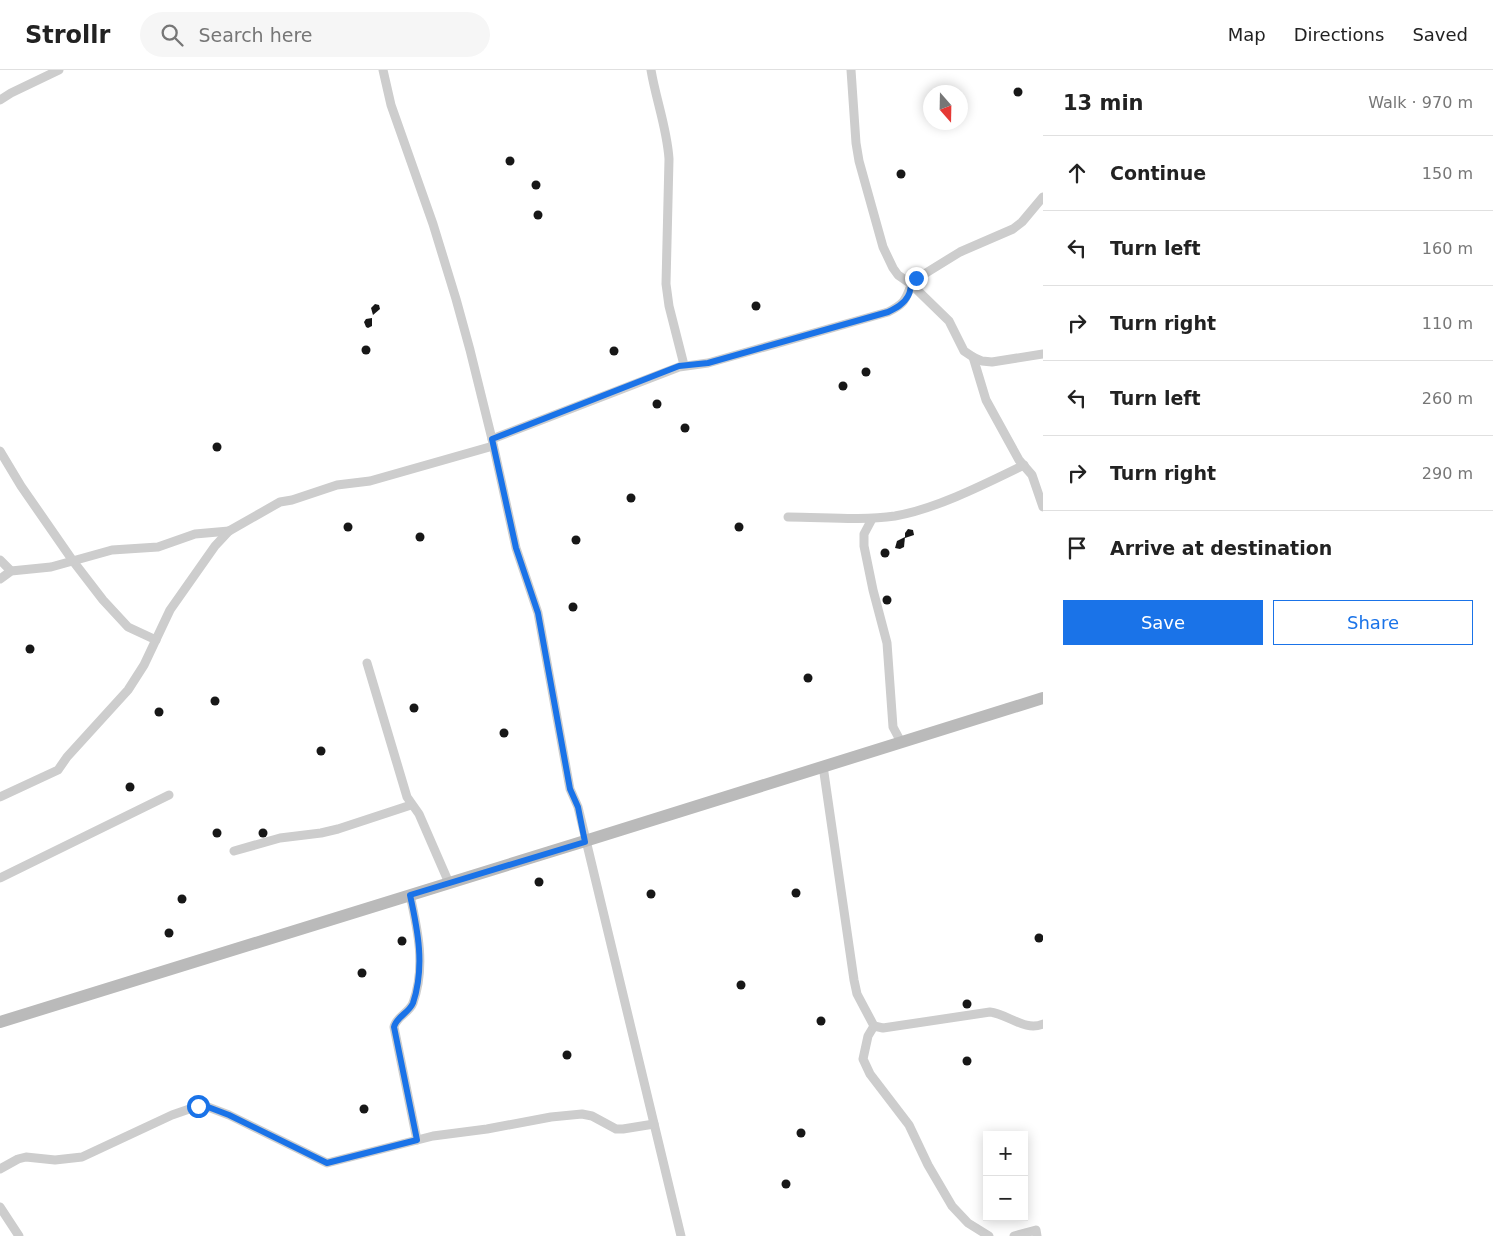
<!DOCTYPE html>
<html lang="en">
<head>
<meta charset="utf-8">
<style>
	:root { --surface:#fff; --page:#f6f6f6; --text:#222; --muted:#767676; --line:#e0e0e0; --accent:#1a73e8 }
	body { margin:0; font-family:"DejaVu Sans",sans-serif; background:var(--page); color:var(--text) }
	.controls { position:absolute; right:15px; bottom:15px; display:grid; overflow:hidden; border-radius:0px; box-shadow:0 2px 12px #0003 }
	.controls button { width:45px; height:45px; display:grid; place-items:center; padding:0; border:0; border-bottom:1px solid var(--line); background:var(--surface); color:var(--text); font:25px sans-serif }
	.compass { position:absolute; left:923px; top:15px; width:45px; height:45px; border-radius:50%; background:var(--surface); box-shadow:0 2px 12px #0003; rotate:160deg }
	.stop { position:absolute; width:15px; height:15px; margin:-11px; border:4px solid #1a73e8; border-radius:50%; background:#fff }
	.stop.end { background:#1a73e8; border-color:#fff; box-shadow:0 1px 5px #0008 }
	.list { margin:0; padding:0; list-style:none }
	h2 { display:flex; justify-content:space-between; align-items:center; height:65px; margin:0; padding:0 20px; font-size:21px }
	h2 small { font-size:16px; font-weight:400; color:var(--muted) }
	.list li { display:grid; grid-template-columns:32px 1fr auto; gap:15px; align-items:center; box-sizing:border-box; height:75px; padding:0 20px; border-top:1px solid var(--line) }
	.list b { display:block; font-size:19px; white-space:nowrap }
	.list em { font-size:16px; font-style:normal; color:var(--muted) }
	.actions { display:flex; gap:10px; padding:15px 20px }
	.actions a { flex:1; padding:11px 0; border:1px solid var(--accent); border-radius:0px; text-align:center; font-size:18px; color:var(--accent) }
	.actions .main { background:var(--accent); color:#fff }
	.icon { flex:none; width:28px; height:28px; fill:none; stroke:currentColor; stroke-width:2; stroke-linecap:round; stroke-linejoin:round }
	.map { position:relative; flex:none; width:1043px; height:1166px; overflow:hidden }
	header { display:flex; align-items:center; gap:30px; box-sizing:border-box; height:70px; padding:0 25px; background:var(--surface); border-bottom:1px solid var(--line) }
	header strong { font-size:24px }
	nav { display:flex; gap:28px; margin-inline-start:auto; font-size:18px }
	.search { width:350px; height:45px; background:var(--page); display:flex; align-items:center; gap:12px; box-sizing:border-box; padding:0 18px; border-radius:28px; color:var(--muted); font-size:19px }
	main { display:flex }
	aside { flex:1; background:var(--surface) }
	.map>svg:first-child { display:block }
	.building { fill:#171717 }
	.lines { fill:none; stroke-linecap:round; stroke-linejoin:round }
	.street { stroke:#cdcdcd; stroke-width:9 }
	.secondary { stroke:#bababa; stroke-width:12 }
	.route { stroke:#1a73e8; stroke-width:6 }
</style>
</head>
<body>
<header>
<strong>Strollr</strong>
<div class="search"><svg class="icon" aria-label="search" viewBox="0 0 24 24"><circle cx="10" cy="10" r="6"/><path d="M15 15l6 6"/></svg>Search here</div>
<nav><a>Map</a><a>Directions</a><a>Saved</a></nav>
</header>
<main>
<div class="map">
<svg width="1043" height="1166" viewBox="0 0 1043 1166">
	<rect width="100%" height="100%" fill="#fff"/>
	<g class="building">
		<circle cx="1018" cy="22" r="4.5"/>
		<circle cx="510" cy="91" r="4.5"/>
		<circle cx="901" cy="104" r="4.5"/>
		<circle cx="536" cy="115" r="4.5"/>
		<circle cx="538" cy="145" r="4.5"/>
		<circle cx="756" cy="236" r="4.5"/>
		<polygon points="375,234 379,235 380,239 373,245 371,238"/>
		<polygon points="372,248 372,256 368,258 366,257 364,252 366,249"/>
		<circle cx="366" cy="280" r="4.5"/>
		<circle cx="614" cy="281" r="4.5"/>
		<circle cx="866" cy="302" r="4.5"/>
		<circle cx="843" cy="316" r="4.5"/>
		<circle cx="657" cy="334" r="4.5"/>
		<circle cx="685" cy="358" r="4.5"/>
		<circle cx="217" cy="377" r="4.5"/>
		<circle cx="631" cy="428" r="4.5"/>
		<circle cx="739" cy="457" r="4.5"/>
		<circle cx="348" cy="457" r="4.5"/>
		<polygon points="908,459 913,460 914,465 905,468 905,463"/>
		<circle cx="420" cy="467" r="4.5"/>
		<circle cx="576" cy="470" r="4.5"/>
		<polygon points="905,467 904,477 900,479 895,478 897,471"/>
		<circle cx="885" cy="483" r="4.5"/>
		<circle cx="887" cy="530" r="4.5"/>
		<circle cx="573" cy="537" r="4.5"/>
		<circle cx="30" cy="579" r="4.5"/>
		<circle cx="808" cy="608" r="4.5"/>
		<circle cx="215" cy="631" r="4.5"/>
		<circle cx="414" cy="638" r="4.5"/>
		<circle cx="159" cy="642" r="4.5"/>
		<circle cx="504" cy="663" r="4.5"/>
		<circle cx="321" cy="681" r="4.5"/>
		<circle cx="130" cy="717" r="4.5"/>
		<circle cx="217" cy="763" r="4.5"/>
		<circle cx="263" cy="763" r="4.5"/>
		<circle cx="539" cy="812" r="4.5"/>
		<circle cx="796" cy="823" r="4.5"/>
		<circle cx="651" cy="824" r="4.5"/>
		<circle cx="182" cy="829" r="4.5"/>
		<circle cx="169" cy="863" r="4.5"/>
		<circle cx="1039" cy="868" r="4.5"/>
		<circle cx="402" cy="871" r="4.5"/>
		<circle cx="362" cy="903" r="4.5"/>
		<circle cx="741" cy="915" r="4.5"/>
		<circle cx="967" cy="934" r="4.5"/>
		<circle cx="821" cy="951" r="4.5"/>
		<circle cx="567" cy="985" r="4.5"/>
		<circle cx="967" cy="991" r="4.5"/>
		<circle cx="364" cy="1039" r="4.5"/>
		<circle cx="801" cy="1063" r="4.5"/>
		<circle cx="786" cy="1114" r="4.5"/>
	</g>
	<g class="lines">
		<g class="street">
			<polyline points="383,0 391,35 433,154 456,229 470,280 492,369 516,478 538,543 570,719 578,737 681,1166"/>
			<path d="M651,0C656,30 667,58 669,89L666,214L669,236L684,295"/>
			<polyline points="851,0 856,73 859,91 883,177 893,198 898,205 911,214 949,251 964,281 973,287 982,291 992,292 1043,284"/>
			<polyline points="0,30 11,23 59,0"/>
			<polyline points="973,287 986,330 1019,390 1032,405 1043,437"/>
			<path d="M492,369L679,297L708,293L888,242C908,232 905,228 913,211L960,182L1013,159L1022,152L1043,127"/>
			<polyline points="0,381 21,416 73,491 103,530 128,557 156,570"/>
			<path d="M788,447C823,447 860,451 895,446C936,439 987,413 1024,395"/>
			<polyline points="872,449 864,464 864,476 873,520 887,573 893,657 901,672"/>
			<polyline points="0,490 11,501"/>
			<polyline points="0,509 11,501 51,497 112,480 158,477 195,464 229,461"/>
			<polyline points="367,593 407,727 419,744 449,813"/>
			<polyline points="823,696 854,910 857,924 874,956"/>
			<polyline points="0,727 58,700 67,687 128,620 144,595 170,540 215,476 229,461 280,432 292,430 337,415 370,411 493,376"/>
			<polyline points="234,781 280,768 321,763 338,759 411,735"/>
			<polyline points="0,808 169,725"/>
			<path d="M410,825C418,861 426,897 413,933C409,943 396,947 394,957L417,1070"/>
			<polyline points="874,956 868,966 863,989 870,1004 909,1055 928,1095 952,1136 968,1153 989,1166"/>
			<path d="M874,956L883,958L990,942C1008,944 1025,962 1043,954"/>
			<polyline points="0,1099 18,1089 26,1087 55,1090 82,1087 172,1045 198,1036 208,1037 229,1045 327,1093 433,1066 487,1059 551,1047 582,1044 592,1046 616,1059 623,1059 654,1054"/>
			<polyline points="0,1137 19,1166"/>
			<polyline points="1014,1166 1036,1160 1037,1166"/>
		</g>
		<polyline class="secondary" points="0,952 585,771 1043,628"/>
	</g>
	<g class="lines">
		<path class="route" d="M198,1036L208,1037L229,1045L327,1093L417,1070L394,957C396,947 409,943 413,933C425,897 418,861 410,825L585,772L578,737L570,719L538,543L516,478L492,369L679,296L708,293L888,242C896,238 904,234 908,226C912,220 909,213 916,208"/>
	</g>
</svg>
<div class="controls">
<button>+</button>
<button>−</button>
</div>
<svg class="compass" viewBox="-18 -18 36 36"><path d="M0-13l5 13h-10z" fill="#e53935"/><path d="M0 13l5-13h-10z" fill="#767676"/></svg>
<div class="stop" style="left:198px;top:1036px"></div>
<div class="stop end" style="left:916px;top:208px"></div>
</div>
<aside>
<h2>13 min<small>Walk · 970 m</small></h2>
<ul class="list">
<li><svg class="icon" aria-label="ahead" viewBox="0 0 24 24"><path d="M12 20V5M6 11l6-6 6 6"/></svg><div><b>Continue</b></div><em>150 m</em></li>
<li><svg class="icon" aria-label="left" viewBox="0 0 24 24"><path d="M17 20v-9H6M10 6l-5 5 5 5"/></svg><div><b>Turn left</b></div><em>160 m</em></li>
<li><svg class="icon" aria-label="right" viewBox="0 0 24 24"><path d="M7 20v-9h11M14 6l5 5-5 5"/></svg><div><b>Turn right</b></div><em>110 m</em></li>
<li><svg class="icon" aria-label="left" viewBox="0 0 24 24"><path d="M17 20v-9H6M10 6l-5 5 5 5"/></svg><div><b>Turn left</b></div><em>260 m</em></li>
<li><svg class="icon" aria-label="right" viewBox="0 0 24 24"><path d="M7 20v-9h11M14 6l5 5-5 5"/></svg><div><b>Turn right</b></div><em>290 m</em></li>
<li><svg class="icon" aria-label="arrive" viewBox="0 0 24 24"><path d="M6 21V4h12l-3 4 3 4H6"/></svg><div><b>Arrive at destination</b></div></li>
</ul>
<div class="actions"><a class="main">Save</a><a>Share</a></div>
</aside>
</main>
</body>
</html>
